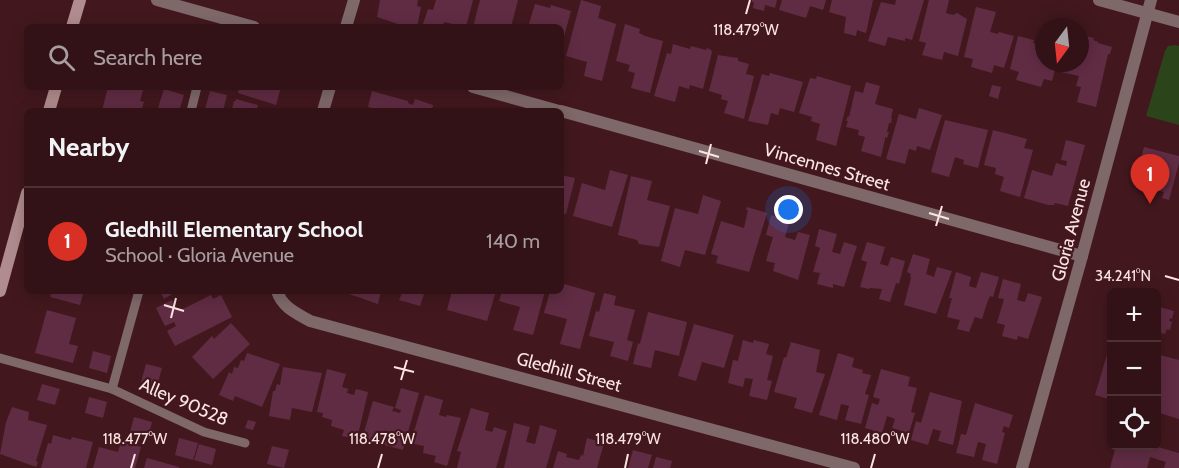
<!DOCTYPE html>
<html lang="en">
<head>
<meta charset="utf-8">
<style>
	:root { --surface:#321216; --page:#3a1b1f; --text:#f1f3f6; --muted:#a89ea1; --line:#4d3235; --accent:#d93025 }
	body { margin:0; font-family:Cabin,sans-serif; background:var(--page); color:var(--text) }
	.controls { position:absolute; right:18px; bottom:18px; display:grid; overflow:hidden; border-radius:9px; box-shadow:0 3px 15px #0003 }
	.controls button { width:54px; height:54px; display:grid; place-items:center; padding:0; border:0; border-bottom:2px solid var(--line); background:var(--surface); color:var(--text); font:30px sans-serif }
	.compass { position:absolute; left:1035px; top:18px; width:54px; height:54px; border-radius:50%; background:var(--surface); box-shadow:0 3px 15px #0003; rotate:195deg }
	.you { position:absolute; left:789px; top:210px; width:21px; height:21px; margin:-15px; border:4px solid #fff; border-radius:50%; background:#1a73e8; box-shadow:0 0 0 9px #1a73e833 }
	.badge { display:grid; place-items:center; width:39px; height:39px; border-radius:50%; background:var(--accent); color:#fff; font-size:20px; font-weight:700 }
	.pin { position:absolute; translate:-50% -50px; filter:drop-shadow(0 2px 3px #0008) }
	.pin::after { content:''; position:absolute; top:32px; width:21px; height:18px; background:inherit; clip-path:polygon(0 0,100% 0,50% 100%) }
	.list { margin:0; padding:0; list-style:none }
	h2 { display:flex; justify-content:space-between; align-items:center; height:78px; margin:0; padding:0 24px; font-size:26px }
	h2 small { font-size:20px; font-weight:400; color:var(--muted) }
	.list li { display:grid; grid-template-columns:39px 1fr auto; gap:18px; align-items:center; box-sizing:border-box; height:108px; padding:0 24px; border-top:2px solid var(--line) }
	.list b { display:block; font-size:22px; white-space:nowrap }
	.list p { margin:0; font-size:20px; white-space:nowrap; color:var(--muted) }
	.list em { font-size:20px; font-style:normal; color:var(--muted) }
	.icon { flex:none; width:33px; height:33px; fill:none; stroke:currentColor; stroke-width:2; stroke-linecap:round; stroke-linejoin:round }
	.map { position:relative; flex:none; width:1179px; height:468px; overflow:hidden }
	.search { position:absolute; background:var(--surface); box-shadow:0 3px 15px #0003; left:24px; top:24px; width:540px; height:66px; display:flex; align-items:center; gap:15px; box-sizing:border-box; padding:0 21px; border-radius:9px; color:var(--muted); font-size:22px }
	.panel { position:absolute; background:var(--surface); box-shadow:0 3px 15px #0003; left:24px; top:108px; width:540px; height:186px; border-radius:9px }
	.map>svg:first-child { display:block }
	.green { fill:#2b441a }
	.building { fill:#602c43 }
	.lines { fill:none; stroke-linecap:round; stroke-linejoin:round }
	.service { stroke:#7f6869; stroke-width:9 }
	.minor { stroke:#7f6869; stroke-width:12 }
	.tertiary { stroke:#7f6869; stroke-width:12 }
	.secondary { stroke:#b08c8e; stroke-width:12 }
	.ticks { fill:none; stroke:#fce4e5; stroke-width:2 }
	.labels { text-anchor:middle; stroke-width:4.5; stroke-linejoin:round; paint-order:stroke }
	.street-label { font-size:18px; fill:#fce4e5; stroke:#42181e }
	.ticks-label { font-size:15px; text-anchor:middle; fill:#fce4e5; stroke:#42181e; stroke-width:4.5; stroke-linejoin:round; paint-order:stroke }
</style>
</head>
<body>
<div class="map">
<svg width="1179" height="468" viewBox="0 0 1179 468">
	<rect width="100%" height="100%" fill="#42181e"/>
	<polygon class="green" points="1175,45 1179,46 1179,125 1146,116 1165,51 1168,46"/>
	<g class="building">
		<polygon points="380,0 418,0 417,6 421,7 417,27 407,27 377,17"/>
		<polygon points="436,0 473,0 466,27 444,22 443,27 422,27 428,9 433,10"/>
		<polygon points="480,0 518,0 511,27 473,27"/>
		<polygon points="581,0 601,6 598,18 616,24 602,81 584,76 587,62 566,56"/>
		<polygon points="752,0 777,0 775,8 765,5 764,11 753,8 754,2 752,2"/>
		<polygon points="782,0 826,0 823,10 810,6 806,18 779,10"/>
		<polygon points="832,0 873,0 866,33 857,30 856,36 844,33 846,17 829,12"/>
		<polygon points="896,0 924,0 912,40 905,38 905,41 888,37 885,46 868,41 881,2 895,5"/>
		<polygon points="929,0 949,0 946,13 953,15 957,13 967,19 958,56 944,52 942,60 922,55 926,43 919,41"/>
		<polygon points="535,4 550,8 551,5 571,11 562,44 561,27 528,27"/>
		<polygon points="976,7 996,12 990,32 998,34 999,32 1014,36 1004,68 994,65 992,73 971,67 973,59 964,57"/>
		<polygon points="625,24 640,29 639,33 645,36 663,41 650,93 631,88 635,73 628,71 630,65 616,61"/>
		<polygon points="1080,34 1094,38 1093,40 1098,42 1098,43 1112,47 1110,54 1108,54 1096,107 1077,102 1081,87 1076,86 1079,76 1061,72 1064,63 1080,63"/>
		<polygon points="1044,35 1044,63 1057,63 1052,81 1044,79 1041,87 1016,80 1019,72 1010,69 1018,36 1034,40 1033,43 1041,45"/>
		<polygon points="673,44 690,49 691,46 706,50 707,48 711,50 712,52 703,89 690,85 689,89 679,86 675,102 654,96 667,53 671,54"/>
		<polygon points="718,55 738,58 738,61 749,64 746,74 754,76 744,119 724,113 728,101 721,99 722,95 709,91"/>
		<polygon points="770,73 803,82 794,112 780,108 778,115 771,113 768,125 748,121 762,74 769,76"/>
		<polygon points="817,76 851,86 836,146 816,140 820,124 811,121 812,117 799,113 810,78 816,79"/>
		<polygon points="866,82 880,86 875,104 893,109 891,118 892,119 891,123 889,123 887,132 889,132 887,138 885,137 885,139 881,157 861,151 865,137 858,135 859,130 846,127 848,121 846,121 848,116 849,117 855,91 863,93"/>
		<polygon points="992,85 1001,87 998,99 989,96"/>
		<polygon points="108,87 144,87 140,101 144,102 141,111 102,111"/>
		<polygon points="239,87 281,87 276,105 238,93"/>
		<polygon points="164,89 184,95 179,111 168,111 158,108"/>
		<polygon points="210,91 227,95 223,111 205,109"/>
		<polygon points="372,91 408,101 408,103 413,105 415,99 433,105 432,111 376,111 376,109 368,107"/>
		<polygon points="236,99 258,105 256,111 233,111 232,109 234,101 236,101"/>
		<polygon points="919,108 942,115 930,150 917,146 916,151 909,149 905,164 886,159 899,114 916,119"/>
		<polygon points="945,120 988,130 978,168 963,164 964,160 955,157 949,177 931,172"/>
		<polygon points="993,130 1027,139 1024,148 1033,150 1020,197 1000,191 1004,177 995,174 996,168 984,165"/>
		<polygon points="1066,140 1085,145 1068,206 1055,203 1054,205 1048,205 1024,198 1032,170 1052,176 1056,163 1066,166 1067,161 1061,160"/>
		<polygon points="1144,147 1179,156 1179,163 1169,200 1162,198 1164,192 1134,184"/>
		<polygon points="610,170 628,175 612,227 573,216 582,183 605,190"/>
		<polygon points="561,175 575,178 566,214 561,213"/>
		<polygon points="631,176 652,181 647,200 670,206 659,247 639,244 637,240 618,235"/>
		<polygon points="703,195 721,201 705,255 685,250 680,267 661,261 675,208 698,214"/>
		<polygon points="747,207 767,213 749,272 716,263 718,256 711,254 721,221 744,228 748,210 746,210"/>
		<polygon points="771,215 790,220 785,237 795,240 798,232 810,235 798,280 773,271 775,263 766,261 773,237 766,235"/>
		<polygon points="819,229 837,234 832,252 840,254 844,242 857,246 844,287 833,284 833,288 817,284 820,273 813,272 820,248 815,246"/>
		<polygon points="867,242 885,247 880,264 888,266 891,257 905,261 899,284 896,283 890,302 879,299 882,289 870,288 869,289 860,287 867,262 861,260"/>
		<polygon points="913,254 930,259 926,274 934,277 937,267 952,271 936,314 904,305 911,278 910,277 911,274 907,272"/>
		<polygon points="956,272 971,277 969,286 976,288 981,272 999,277 993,297 990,296 987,303 982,319 975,317 969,332 957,329 960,320 947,317 952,298 949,298"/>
		<polygon points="1003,279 1021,284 1017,300 1025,302 1028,293 1042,297 1028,339 1018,336 1017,340 1002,336 1005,325 997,323 1004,299 998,298"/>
		<polygon points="561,283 595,293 580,349 560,344 567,319 544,313 550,291 561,291"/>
		<polygon points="52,291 84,291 80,305 50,297"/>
		<polygon points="160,291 177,291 164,299"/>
		<polygon points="340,291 381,291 378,304"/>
		<polygon points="403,291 425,291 420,306 399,300"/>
		<polygon points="452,291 496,291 487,321 447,310"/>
		<polygon points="502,291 545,291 533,335 513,330 520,307 499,301"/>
		<polygon points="604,293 616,296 614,305 635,310 627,340 633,342 628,361 610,356 614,342 589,336 596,311 599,312"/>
		<polygon points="211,295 213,299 221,295 232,317 175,346 167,331 176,326 174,322 165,326 156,308 172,300 177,310 183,309"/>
		<polygon points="1156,306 1174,311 1172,319 1170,318 1169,321 1172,322 1170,330 1167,329 1165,334 1156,332"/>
		<polygon points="47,310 76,318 69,344 78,346 73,363 35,353"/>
		<polygon points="648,312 687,322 679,356 655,350 651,368 633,364 638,343 640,344"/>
		<polygon points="231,323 250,344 213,379 192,357 212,336 214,339"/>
		<polygon points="694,324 734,335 724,368 702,362 696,381 678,376"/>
		<polygon points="743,340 753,343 754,340 769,344 766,354 773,356 767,380 772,381 767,400 749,396 753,379 745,378 743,387 728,383 733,360 738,361"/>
		<polygon points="1111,341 1112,341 1112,400 1095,395"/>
		<polygon points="791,342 820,350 816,372 825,374 812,413 794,408 797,398 774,392 784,357 786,358"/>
		<polygon points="93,351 111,356 107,373 89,368"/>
		<polygon points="247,353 280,364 262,407 235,396 233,401 219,395 229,372 232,374 234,367 238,368 241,360 244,361"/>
		<polygon points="838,353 854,358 852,367 863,370 862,373 871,375 865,394 869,395 861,424 845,420 849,406 841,404 837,420 819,415"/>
		<polygon points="1156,354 1179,360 1179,419 1156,412"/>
		<polygon points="146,364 162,368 157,386 141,382"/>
		<polygon points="283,367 322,373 312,412 292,408 290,420 269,416 273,391 275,391 277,384 280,385"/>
		<polygon points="327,369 346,374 342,387 348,389 347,393 354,395 356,389 368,392 357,439 342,436 344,430 331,426 332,420 322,417 323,413 317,412"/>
		<polygon points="881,369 910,377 908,386 917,388 911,412 915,413 909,433 892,428 895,419 887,416 882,433 865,428 872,403 878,405 880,399 873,397"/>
		<polygon points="42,384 60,389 55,405 37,400"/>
		<polygon points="401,388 419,393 403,450 362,439 373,401 394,407 392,411 400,413 401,410 395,408"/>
		<polygon points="930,392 962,401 953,445 938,441 941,431 933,429 928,445 911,440 916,421 921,423"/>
		<polygon points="425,395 443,400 439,415 446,417 447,415 461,418 447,466 434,462 436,456 423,453 424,446 414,444 415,439 412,438"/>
		<polygon points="89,397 107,402 103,418 85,413"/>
		<polygon points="975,403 1013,415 1009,428 1004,426 1002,432 1005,433 997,464 982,460 986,444 978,442 974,457 956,453 961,434 966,435"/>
		<polygon points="12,407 29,412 28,420 47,425 36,461 38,462 36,467 0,454 6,422"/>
		<polygon points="471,408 489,413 485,430 492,432 494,427 507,431 496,468 457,468 461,452 457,451"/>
		<polygon points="134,417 152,422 148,438 130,432"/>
		<polygon points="248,420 256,422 253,430 245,428"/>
		<polygon points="514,423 530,427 526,442 535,444 540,425 557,430 546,468 504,468"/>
		<polygon points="53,435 71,440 72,437 93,442 86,468 41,468 48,443 51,444"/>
		<polygon points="179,438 198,443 193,460 175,455"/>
		<polygon points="587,438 604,443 597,468 553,468 558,451 567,454 566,457 579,460 581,455 583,456"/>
		<polygon points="121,442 141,447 135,468 93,468 99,447 118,452"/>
		<polygon points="199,444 216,449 212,465 194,460"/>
		<polygon points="272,446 289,450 284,468 267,464"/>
		<polygon points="1116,446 1154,446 1179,453 1179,468 1164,468 1166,462 1150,457 1147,468 1110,468"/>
		<polygon points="633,450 652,455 648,468 628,468"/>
		<polygon points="656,457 672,461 670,468 653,468"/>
		<polygon points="147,458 179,467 179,468 144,468"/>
	</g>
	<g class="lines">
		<g class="service">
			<polyline points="191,111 197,87"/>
			<polyline points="0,358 112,389 204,432 245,443"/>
			<polyline points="112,389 139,291"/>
		</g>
		<g class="minor">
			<polyline points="157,0 254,27"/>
			<polyline points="1099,0 1179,22"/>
			<polyline points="346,27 354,0"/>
			<polyline points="473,87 559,111"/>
			<polyline points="323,111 330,87"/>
			<polyline points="561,111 1082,256"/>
			<path d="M277,291C282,307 296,313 310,321L854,468"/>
		</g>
		<polyline class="tertiary" points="1022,468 1082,256 1151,0"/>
		<g class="secondary">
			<polyline points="72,27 80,0"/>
			<polyline points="49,111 56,87"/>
			<polyline points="0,291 27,193"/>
		</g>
	</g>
	<path class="ticks" d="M746,14L750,0M699,151L719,157M706,164L711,144M929,213L949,219M936,226L942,206M1165,276L1179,280M164,305L184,311M171,318L176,298M394,367L414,372M401,380L407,360M131,468L135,454M378,468L382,454M625,468L628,454M871,468L875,454"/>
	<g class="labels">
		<g class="street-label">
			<text transform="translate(827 167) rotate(16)" y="6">Vincennes Street</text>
			<text transform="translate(1071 230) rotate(-75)" y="6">Gloria Avenue</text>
			<text transform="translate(569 372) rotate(15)" y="6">Gledhill Street</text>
			<text transform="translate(184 402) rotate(23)" y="6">Alley 90528</text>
		</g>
	</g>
	<g class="ticks-label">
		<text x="746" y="35">118.479°W</text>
		<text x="1123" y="281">34.241°N</text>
		<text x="135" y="444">118.477°W</text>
		<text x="382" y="444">118.478°W</text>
		<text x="628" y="444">118.479°W</text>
		<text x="875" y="444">118.480°W</text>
	</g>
</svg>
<div class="controls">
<button>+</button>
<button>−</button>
<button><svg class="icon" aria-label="locate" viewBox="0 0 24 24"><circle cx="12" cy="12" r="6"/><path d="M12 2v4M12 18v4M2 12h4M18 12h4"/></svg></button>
</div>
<svg class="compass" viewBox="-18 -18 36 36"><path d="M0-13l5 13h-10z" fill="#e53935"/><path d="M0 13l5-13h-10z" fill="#a89ea1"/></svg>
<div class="you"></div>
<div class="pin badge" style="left:1150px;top:204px">1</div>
<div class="search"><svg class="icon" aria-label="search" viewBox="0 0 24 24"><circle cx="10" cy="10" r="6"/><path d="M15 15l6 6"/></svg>Search here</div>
<section class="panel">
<h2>Nearby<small></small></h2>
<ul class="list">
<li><span class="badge">1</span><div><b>Gledhill Elementary School</b><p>School · Gloria Avenue</p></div><em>140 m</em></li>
</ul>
</section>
</div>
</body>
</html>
